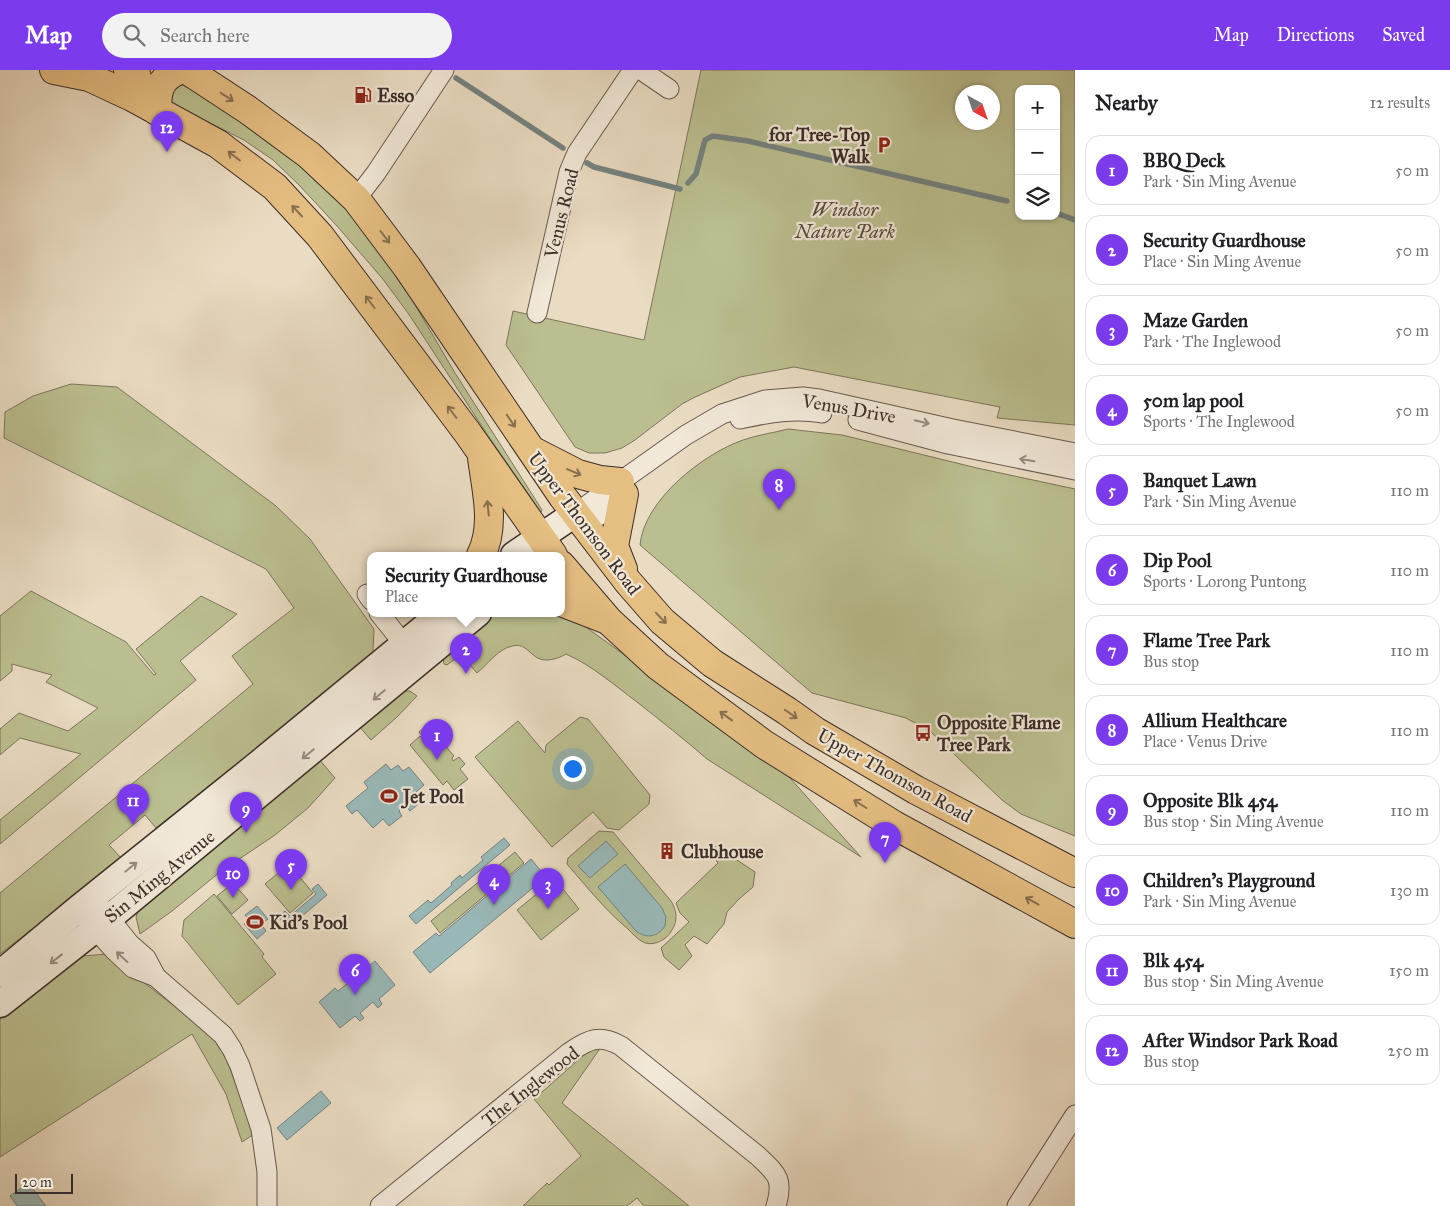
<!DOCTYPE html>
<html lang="en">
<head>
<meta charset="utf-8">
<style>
	:root { --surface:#fff; --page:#f2f2f2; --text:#202124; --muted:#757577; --line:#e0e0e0; --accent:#7c3aed }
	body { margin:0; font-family:"IM FELL Great Primer",serif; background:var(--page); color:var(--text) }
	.controls { position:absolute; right:15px; top:15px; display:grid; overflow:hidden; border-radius:10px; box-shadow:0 1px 4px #0004 }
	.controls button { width:45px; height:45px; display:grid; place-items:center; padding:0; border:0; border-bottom:1px solid var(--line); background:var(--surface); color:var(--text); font:25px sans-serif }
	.compass { position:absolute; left:955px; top:15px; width:45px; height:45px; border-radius:50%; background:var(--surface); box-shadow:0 1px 4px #0004; rotate:140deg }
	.scale { position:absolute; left:15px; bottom:12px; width:58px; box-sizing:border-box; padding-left:5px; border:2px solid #3c2e28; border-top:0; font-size:14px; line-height:18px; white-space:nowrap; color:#3c2e28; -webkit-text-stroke:4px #f1e8d8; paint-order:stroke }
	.you { position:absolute; left:572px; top:698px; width:18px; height:18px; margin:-12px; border:4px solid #fff; border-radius:50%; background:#1a73e8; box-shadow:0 0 0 8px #1a73e833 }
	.badge { display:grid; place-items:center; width:32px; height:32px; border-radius:50%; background:var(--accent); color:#fff; font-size:16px; font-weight:700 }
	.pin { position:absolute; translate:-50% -41px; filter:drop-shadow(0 1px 2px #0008) }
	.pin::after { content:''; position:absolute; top:26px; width:18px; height:15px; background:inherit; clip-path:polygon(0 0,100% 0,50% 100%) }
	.popup { position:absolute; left:367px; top:482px; width:198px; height:65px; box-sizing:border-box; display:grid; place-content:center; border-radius:10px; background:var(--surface); filter:drop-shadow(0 1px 4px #0005); font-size:16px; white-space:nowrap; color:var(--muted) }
	.popup b { font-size:19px; color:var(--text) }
	.popup::after { content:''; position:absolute; left:50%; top:100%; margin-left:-10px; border:10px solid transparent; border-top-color:var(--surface) }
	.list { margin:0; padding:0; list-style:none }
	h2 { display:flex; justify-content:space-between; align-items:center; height:65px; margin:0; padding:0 20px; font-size:21px }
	h2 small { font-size:16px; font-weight:400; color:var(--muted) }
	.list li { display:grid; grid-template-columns:32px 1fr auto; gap:15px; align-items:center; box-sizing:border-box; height:70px; margin:0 10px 10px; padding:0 10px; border:1px solid var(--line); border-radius:15px }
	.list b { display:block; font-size:19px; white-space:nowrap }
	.list p { margin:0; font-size:16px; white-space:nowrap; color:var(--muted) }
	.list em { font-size:16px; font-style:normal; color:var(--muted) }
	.icon { flex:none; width:28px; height:28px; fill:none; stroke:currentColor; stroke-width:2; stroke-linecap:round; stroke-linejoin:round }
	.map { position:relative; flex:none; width:1075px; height:1136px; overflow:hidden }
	header { display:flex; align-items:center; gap:30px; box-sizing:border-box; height:70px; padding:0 25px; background:var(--accent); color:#fff }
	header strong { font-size:24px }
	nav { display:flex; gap:28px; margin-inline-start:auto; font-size:18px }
	.search { width:350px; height:45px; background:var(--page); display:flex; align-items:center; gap:12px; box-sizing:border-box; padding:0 18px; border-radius:28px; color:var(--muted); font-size:19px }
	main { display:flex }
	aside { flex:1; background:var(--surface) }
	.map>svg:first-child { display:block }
	.green { fill:#bbbf90; stroke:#7c765c; fill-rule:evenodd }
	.water { fill:#99baba; stroke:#748280 }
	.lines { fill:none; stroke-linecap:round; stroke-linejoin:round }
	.stream { stroke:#748280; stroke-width:5.5 }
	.minor-casing { stroke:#685a4f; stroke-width:21 }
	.secondary-casing { stroke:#3c2e28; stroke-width:29 }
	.primary-casing { stroke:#3c2e28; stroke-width:30 }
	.minor { stroke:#f1e8d8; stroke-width:19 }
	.secondary { stroke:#f1e8d8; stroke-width:26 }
	.primary { stroke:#e5be82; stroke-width:28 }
	.oneway { stroke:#886f50 }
	.oneway2 { stroke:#968b80 }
	.labels { text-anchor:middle; stroke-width:4.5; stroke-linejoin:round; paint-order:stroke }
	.poi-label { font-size:19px; font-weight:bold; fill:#3c2e28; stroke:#f1e8d8; text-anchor:start }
	.park-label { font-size:19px; font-style:italic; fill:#554b3d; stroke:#f1e8d8 }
	.street-label { font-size:19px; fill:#3c2e28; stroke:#f1e8d8 }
</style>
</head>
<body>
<header>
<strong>Map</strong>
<div class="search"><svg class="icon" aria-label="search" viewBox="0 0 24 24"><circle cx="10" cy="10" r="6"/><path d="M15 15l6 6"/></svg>Search here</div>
<nav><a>Map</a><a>Directions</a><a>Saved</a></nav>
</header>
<main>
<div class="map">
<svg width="1075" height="1136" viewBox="0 0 1075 1136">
	<rect width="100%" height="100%" fill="#eadcc3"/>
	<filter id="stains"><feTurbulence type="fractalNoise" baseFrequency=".004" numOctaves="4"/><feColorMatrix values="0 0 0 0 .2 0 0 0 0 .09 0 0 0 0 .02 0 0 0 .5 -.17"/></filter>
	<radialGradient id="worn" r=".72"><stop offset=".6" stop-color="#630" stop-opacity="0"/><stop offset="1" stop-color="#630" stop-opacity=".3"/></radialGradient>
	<g class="green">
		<path d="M701,0H1075V355L997,348L1000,337L794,297L740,307L693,328L682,334L635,370L622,378L605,383H589L575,377L506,275L513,241L644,270ZM1019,19H1056V146H1019ZM962,22H992V52H962Z"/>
		<polygon points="174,11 212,29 260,58 345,136 397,204 455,303 542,440 541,442 487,364 408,243 382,208 337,156 300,116 273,90 244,70 170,33"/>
		<polygon points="71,314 117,317 276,436 310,469 374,559 372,601 308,637 156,758 145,745 109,775 122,789 0,884 0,823 253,614 232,586 294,538 266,499 4,368 5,342 33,326"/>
		<path d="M788,359L842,365L977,398L1075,419V766L1021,744L1002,730L931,662L906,648L812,623L640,475C644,430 703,384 743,370C757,365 773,363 788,359Z"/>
		<polygon points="31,521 126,572 154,605 156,604 136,579 201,526 237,544 180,591 196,610 0,774 0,750 81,684 20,668 0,685 0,659 19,643 68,661 98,638 46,612 52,605 12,594 12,601 0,611 0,546"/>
		<path d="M493,543H561L583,555L780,697L861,787L707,689C684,669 661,651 637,632C614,615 593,596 566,584C558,589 544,593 536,587C527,581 524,573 512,576C498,579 487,595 477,603L470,595L464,599L455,589L447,595L444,594L443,588L445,582Z"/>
		<polygon points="400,621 410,621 417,626 397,647 371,670 358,655"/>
		<polygon points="580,647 588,649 650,725 649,734 619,760 607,758 593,742 552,777 475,687 518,651 545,683 546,675"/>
		<polygon points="425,657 435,669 438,667 454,686 452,688 453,691 459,687 465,694 460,699 468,709 454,720 447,711 443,715 410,675 420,666 431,679 432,679 419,662"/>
		<polygon points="318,688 335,708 308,738 275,765 220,802 172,841 140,864 136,847 141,833"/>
		<path d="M599,761L613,762L671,831C677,841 678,850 672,860C667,870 653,877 643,872C637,869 632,863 628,859C605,840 587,817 567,794L568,788Z"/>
		<polygon points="716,776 755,802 753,817 739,829 727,842 724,854 707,874 694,866 685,875 692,886 679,900 664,887 661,878 689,852 680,843 676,833 718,793 712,784"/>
		<polygon points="515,782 524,793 440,863 431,851"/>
		<polygon points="289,794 313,823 290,843 265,814"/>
		<polygon points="555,809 579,839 541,870 517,840"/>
		<polygon points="233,813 248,830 232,844 217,826"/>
		<polygon points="214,824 264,884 262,887 276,904 238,935 182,866 184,850"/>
		<polygon points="107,884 191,949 215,971 226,988 254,1064 242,1072 226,1024 192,964 0,1087 0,949 83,886"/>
		<polygon points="594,979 599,980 562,1033 689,1136 644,1136 637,1128 627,1136 523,1136 547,1113 549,1115 581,1086 534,1029 584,985"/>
	</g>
	<g class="water">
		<polygon points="386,694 391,700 398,695 403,701 409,697 424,715 416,722 423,730 410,741 405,735 399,741 402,746 389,756 383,749 373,758 357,740 352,744 346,736 368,718 364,712"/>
		<polygon points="504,768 510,775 416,854 409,846 428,830 431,833 452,815 451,813 460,805 462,808 483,790 481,787"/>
		<polygon points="606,771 618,784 590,808 578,796"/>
		<polygon points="531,789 546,807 430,903 413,882 436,863 439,866"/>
		<path d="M625,794L662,838L666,847L665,856C658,867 646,869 636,861L598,817Z"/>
		<polygon points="318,814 327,825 288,858 278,847 285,841 290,846 316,824 312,819"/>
		<polygon points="257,836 268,849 261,854 266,861 257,869 244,854 249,850 245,845"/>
		<polygon points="375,891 395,915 379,929 382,934 378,938 373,932 360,943 364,948 360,951 355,946 340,958 319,932 335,918 338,921 353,909 350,904 364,893 368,897"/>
		<polygon points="321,1021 331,1033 287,1070 277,1058"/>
		<polygon points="28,1113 46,1136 17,1136 10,1126"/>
	</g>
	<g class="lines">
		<g class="stream">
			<polyline points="456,8 563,78"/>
			<polyline points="587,93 594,97 680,119"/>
			<polyline points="688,113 696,104 705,70 713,66 748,71 1007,131"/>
			<polyline points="1056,143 1075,150"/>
		</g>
		<g class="minor-casing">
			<g id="minor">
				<polyline points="641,0 669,19"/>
				<polyline points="356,129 376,103 444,0"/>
				<polyline points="537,243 569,102 577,83 633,0"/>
				<path d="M740,349C767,343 795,338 822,343"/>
				<polyline points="858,350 948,374 1075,400"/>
				<polyline points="576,443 686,365 722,344 765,330 803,327 819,329 953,359 1075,383"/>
				<polyline points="586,456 627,422"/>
				<polyline points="367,524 371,530"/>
				<polyline points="379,543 411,583"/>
				<polyline points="101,838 129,873 146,888 156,907"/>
				<polyline points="87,850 113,879 133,898 156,907 207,951 223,965 232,979 240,996 261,1059 267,1102 267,1136"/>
				<path d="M380,1136L570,982C589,969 600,964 621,976L758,1086C777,1104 784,1109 776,1136"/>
				<polyline points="1017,1136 1075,1045"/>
			</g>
		</g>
		<g class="secondary-casing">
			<g id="secondary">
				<polyline points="514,485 576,443"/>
				<polyline points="0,904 78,839 256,696 442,543"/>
				<polyline points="0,934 109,848 478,543"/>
			</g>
		</g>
		<g class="primary-casing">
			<g id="primary">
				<polyline points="54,0 89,7 134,28 218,74 275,117 320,166 467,362 553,485"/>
				<polyline points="128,0 137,7 137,20 134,28"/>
				<polyline points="187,0 248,40 309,85 356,129 407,197 563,427 628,512 662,551 712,593 787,641 815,661 916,720 1075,803"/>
				<path d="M157,41C157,21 159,8 180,0"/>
				<polyline points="535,382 578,404 600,410 620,412"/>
				<path d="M481,485C496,456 486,419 482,388"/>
				<polyline points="561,495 609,551 658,596 765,675 894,755 1075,854"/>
				<polyline points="623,499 614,476 624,424"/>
				<polyline points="561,532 605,549"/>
			</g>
		</g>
		<use href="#minor" class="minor"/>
		<use href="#secondary" class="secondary"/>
		<use href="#primary" class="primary"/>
	</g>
	<defs><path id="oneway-shaft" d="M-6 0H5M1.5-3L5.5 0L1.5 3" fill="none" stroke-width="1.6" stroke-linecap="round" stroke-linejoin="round" transform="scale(1.25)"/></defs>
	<g class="oneway">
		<use href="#oneway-shaft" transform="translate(227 27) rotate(33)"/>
		<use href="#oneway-shaft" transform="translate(234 86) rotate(-143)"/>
		<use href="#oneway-shaft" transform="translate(297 141) rotate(-133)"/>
		<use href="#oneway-shaft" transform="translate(385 167) rotate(53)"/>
		<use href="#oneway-shaft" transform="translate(370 232) rotate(-127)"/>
		<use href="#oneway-shaft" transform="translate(452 342) rotate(-127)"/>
		<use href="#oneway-shaft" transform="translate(511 351) rotate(56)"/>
		<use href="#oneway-shaft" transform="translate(574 402) rotate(23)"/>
		<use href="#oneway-shaft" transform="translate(488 438) rotate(-96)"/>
		<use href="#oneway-shaft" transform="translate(661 548) rotate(46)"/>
		<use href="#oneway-shaft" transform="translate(791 644) rotate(35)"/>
		<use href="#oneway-shaft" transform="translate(726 646) rotate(-144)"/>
		<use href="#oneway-shaft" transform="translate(860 734) rotate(-148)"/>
		<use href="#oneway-shaft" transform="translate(1032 831) rotate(-151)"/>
	</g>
	<g class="oneway2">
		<use href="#oneway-shaft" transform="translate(922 352) rotate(13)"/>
		<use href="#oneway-shaft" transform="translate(1027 390) rotate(-170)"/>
		<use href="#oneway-shaft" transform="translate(379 625) rotate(140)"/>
		<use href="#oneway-shaft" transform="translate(308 684) rotate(141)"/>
		<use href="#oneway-shaft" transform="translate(131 797) rotate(-39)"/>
		<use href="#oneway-shaft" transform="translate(122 887) rotate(-137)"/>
		<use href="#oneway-shaft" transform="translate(56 889) rotate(142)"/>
	</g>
	<defs>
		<g id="fuel-bare" transform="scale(1.35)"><path d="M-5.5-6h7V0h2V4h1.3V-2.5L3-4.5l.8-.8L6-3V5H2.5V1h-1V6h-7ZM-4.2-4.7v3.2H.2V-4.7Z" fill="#8f2418" stroke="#f1e8d8" stroke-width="2.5" paint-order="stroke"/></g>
		<g id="parking-bare" transform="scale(1.35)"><path d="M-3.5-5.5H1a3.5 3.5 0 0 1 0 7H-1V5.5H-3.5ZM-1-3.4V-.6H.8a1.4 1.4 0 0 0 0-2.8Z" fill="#8f2418" stroke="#f1e8d8" stroke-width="2.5" paint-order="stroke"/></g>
		<g id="bus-bare" transform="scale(1.35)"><path d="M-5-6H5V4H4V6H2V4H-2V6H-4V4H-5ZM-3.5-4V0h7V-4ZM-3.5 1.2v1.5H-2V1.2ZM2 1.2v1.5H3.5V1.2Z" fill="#8f2418" stroke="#f1e8d8" stroke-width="2.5" paint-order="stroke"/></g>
		<g id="stadium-bare" transform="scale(1.35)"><path d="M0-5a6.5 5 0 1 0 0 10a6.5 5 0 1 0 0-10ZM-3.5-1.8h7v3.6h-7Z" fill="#8f2418" stroke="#f1e8d8" stroke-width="2.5" paint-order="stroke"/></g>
		<g id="building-bare" transform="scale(1.35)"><path d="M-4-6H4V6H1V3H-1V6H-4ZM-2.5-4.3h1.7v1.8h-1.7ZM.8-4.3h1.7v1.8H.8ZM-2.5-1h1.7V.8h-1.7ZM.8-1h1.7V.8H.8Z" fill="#8f2418" stroke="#f1e8d8" stroke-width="2.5" paint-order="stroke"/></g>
	</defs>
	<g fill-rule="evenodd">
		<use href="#fuel-bare" x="363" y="25"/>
		<use href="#parking-bare" x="884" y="75"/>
		<use href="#bus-bare" x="923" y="663"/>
		<use href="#stadium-bare" x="389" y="726"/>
		<use href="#building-bare" x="667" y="781"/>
		<use href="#stadium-bare" x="255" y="852"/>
	</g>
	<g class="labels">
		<g class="poi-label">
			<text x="377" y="32">Esso</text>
			<text x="870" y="71" text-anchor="end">for Tree-Top<tspan x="870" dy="22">Walk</tspan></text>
			<text x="937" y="659">Opposite Flame<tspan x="937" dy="22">Tree Park</tspan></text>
			<text x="403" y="733">Jet Pool</text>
			<text x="681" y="788">Clubhouse</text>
			<text x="269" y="859">Kid's Pool</text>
		</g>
		<g class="park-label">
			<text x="845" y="146">Windsor<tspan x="845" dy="22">Nature Park</tspan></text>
		</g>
		<g class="street-label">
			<text transform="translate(561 143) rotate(-76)" y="7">Venus Road</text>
			<text transform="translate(849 338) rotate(10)" y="7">Venus Drive</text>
			<text transform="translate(585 453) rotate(53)" y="7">Upper Thomson Road</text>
			<text transform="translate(895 705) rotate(29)" y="7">Upper Thomson Road</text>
			<text transform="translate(159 806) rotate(-39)" y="7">Sin Ming Avenue</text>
			<text transform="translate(530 1016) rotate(-38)" y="7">The Inglewood</text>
		</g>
	</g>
	<rect width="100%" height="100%" filter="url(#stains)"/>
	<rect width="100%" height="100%" fill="url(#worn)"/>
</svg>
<div class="controls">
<button>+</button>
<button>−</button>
<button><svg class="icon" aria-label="layers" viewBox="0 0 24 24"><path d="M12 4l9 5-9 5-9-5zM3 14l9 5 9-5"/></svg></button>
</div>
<svg class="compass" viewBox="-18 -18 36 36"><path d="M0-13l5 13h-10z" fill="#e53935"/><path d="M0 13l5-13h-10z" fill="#757577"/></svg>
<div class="scale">20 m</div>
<div class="you"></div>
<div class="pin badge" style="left:437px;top:690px">1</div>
<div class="pin badge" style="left:466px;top:604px">2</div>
<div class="popup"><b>Security Guardhouse</b>Place</div>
<div class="pin badge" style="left:548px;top:839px">3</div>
<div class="pin badge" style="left:494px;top:835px">4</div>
<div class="pin badge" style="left:291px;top:820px">5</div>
<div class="pin badge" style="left:355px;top:925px">6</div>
<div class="pin badge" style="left:885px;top:793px">7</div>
<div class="pin badge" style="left:779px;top:440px">8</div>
<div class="pin badge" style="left:246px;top:763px">9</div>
<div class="pin badge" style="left:233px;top:828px">10</div>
<div class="pin badge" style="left:133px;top:755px">11</div>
<div class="pin badge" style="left:167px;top:82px">12</div>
</div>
<aside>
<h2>Nearby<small>12 results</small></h2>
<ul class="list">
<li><span class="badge">1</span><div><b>BBQ Deck</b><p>Park · Sin Ming Avenue</p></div><em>50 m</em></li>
<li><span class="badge">2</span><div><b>Security Guardhouse</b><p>Place · Sin Ming Avenue</p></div><em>50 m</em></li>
<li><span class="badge">3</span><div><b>Maze Garden</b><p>Park · The Inglewood</p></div><em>50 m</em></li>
<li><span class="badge">4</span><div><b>50m lap pool</b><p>Sports · The Inglewood</p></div><em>50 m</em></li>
<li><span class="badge">5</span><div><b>Banquet Lawn</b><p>Park · Sin Ming Avenue</p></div><em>110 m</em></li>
<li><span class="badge">6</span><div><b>Dip Pool</b><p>Sports · Lorong Puntong</p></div><em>110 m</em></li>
<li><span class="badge">7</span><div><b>Flame Tree Park</b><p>Bus stop</p></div><em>110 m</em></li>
<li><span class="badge">8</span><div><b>Allium Healthcare</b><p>Place · Venus Drive</p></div><em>110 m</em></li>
<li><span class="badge">9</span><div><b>Opposite Blk 454</b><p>Bus stop · Sin Ming Avenue</p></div><em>110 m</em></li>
<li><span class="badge">10</span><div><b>Children's Playground</b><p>Park · Sin Ming Avenue</p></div><em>130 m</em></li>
<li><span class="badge">11</span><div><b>Blk 454</b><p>Bus stop · Sin Ming Avenue</p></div><em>150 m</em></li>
<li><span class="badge">12</span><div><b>After Windsor Park Road</b><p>Bus stop</p></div><em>250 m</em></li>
</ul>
</aside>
</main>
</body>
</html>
